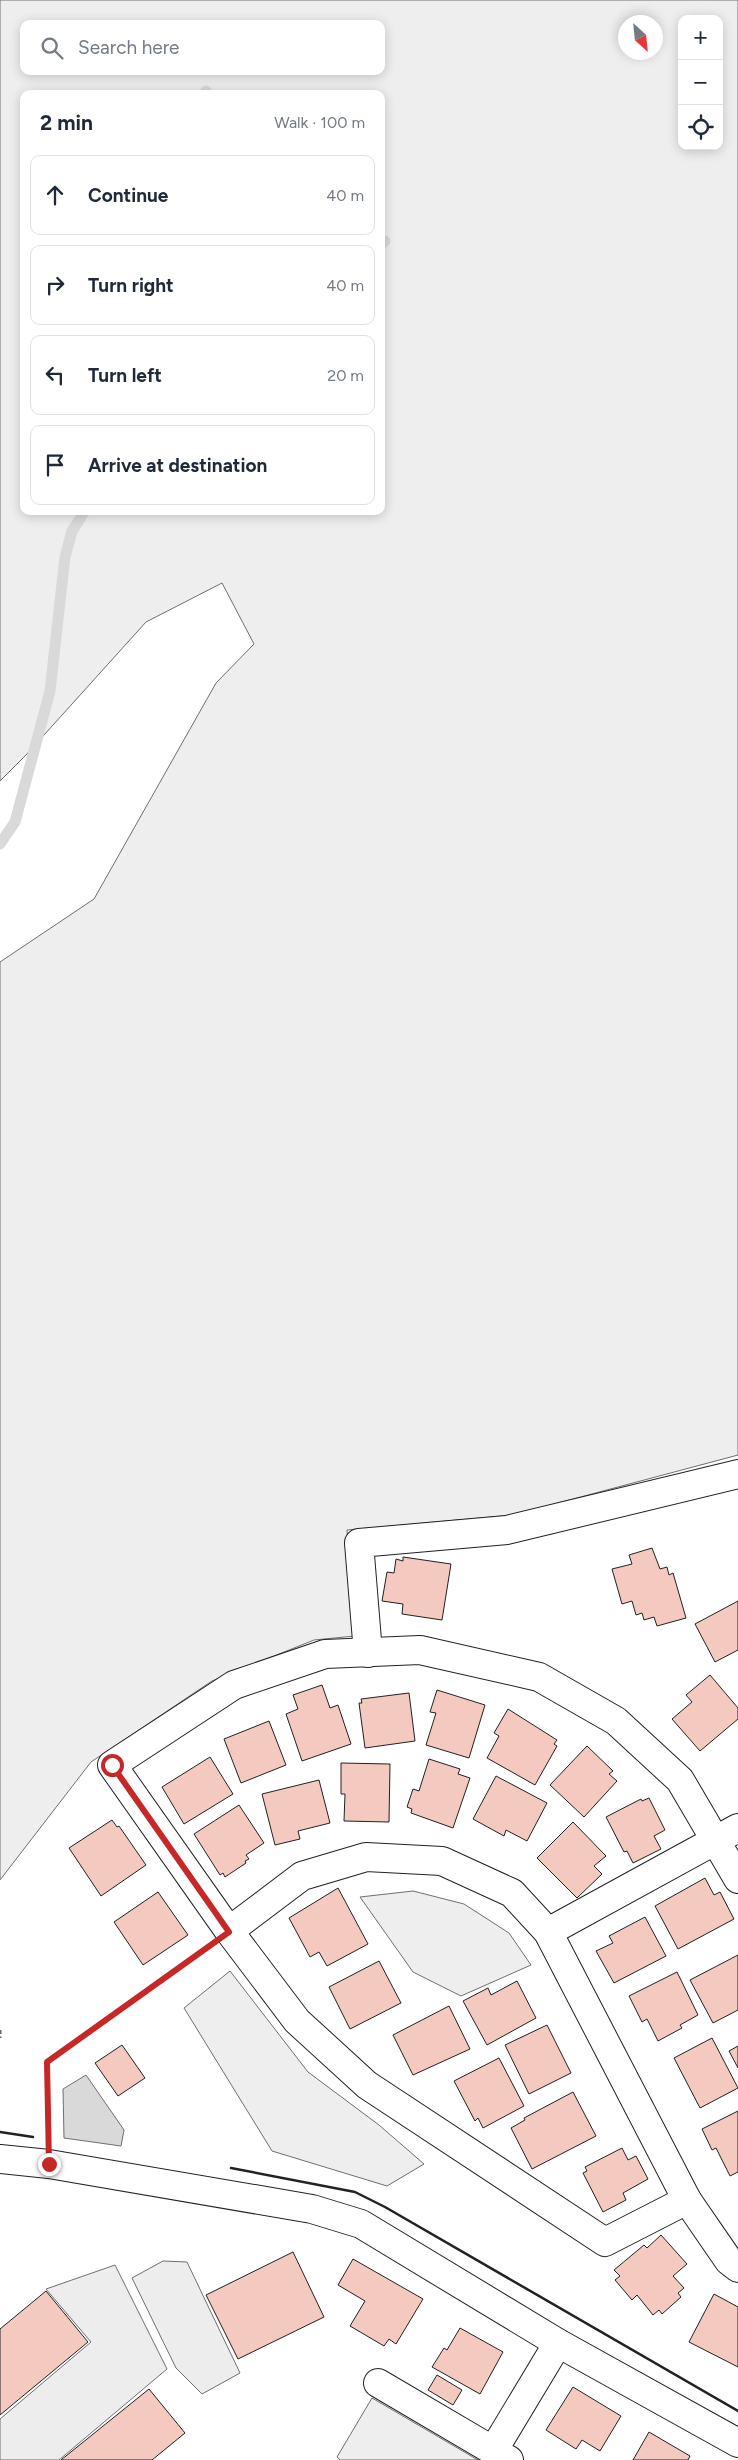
<!DOCTYPE html>
<html lang="en">
<head>
<meta charset="utf-8">
<style>
	:root { --surface:#fff; --page:#f6f6f7; --text:#1f2937; --muted:#747a83; --line:#e0e1e3 }
	body { margin:0; font-family:Figtree,sans-serif; background:var(--page); color:var(--text) }
	.controls { position:absolute; right:15px; top:15px; display:grid; overflow:hidden; border-radius:10px; box-shadow:0 2px 12px #0003 }
	.controls button { width:45px; height:45px; display:grid; place-items:center; padding:0; border:0; border-bottom:1px solid var(--line); background:var(--surface); color:var(--text); font:25px sans-serif }
	.compass { position:absolute; left:618px; top:15px; width:45px; height:45px; border-radius:50%; background:var(--surface); box-shadow:0 2px 12px #0003; rotate:153deg }
	.stop { position:absolute; width:15px; height:15px; margin:-11px; border:4px solid #c62828; border-radius:50%; background:#fff }
	.stop.end { background:#c62828; border-color:#fff; box-shadow:0 1px 5px #0008 }
	.list { margin:0; padding:0; list-style:none }
	h2 { display:flex; justify-content:space-between; align-items:center; height:65px; margin:0; padding:0 20px; font-size:21px }
	h2 small { font-size:16px; font-weight:400; color:var(--muted) }
	.list li { display:grid; grid-template-columns:32px 1fr auto; gap:15px; align-items:center; box-sizing:border-box; height:80px; margin:0 10px 10px; padding:0 10px; border:1px solid var(--line); border-radius:10px }
	.list b { display:block; font-size:19px; white-space:nowrap }
	.list em { font-size:16px; font-style:normal; color:var(--muted) }
	.icon { flex:none; width:28px; height:28px; fill:none; stroke:currentColor; stroke-width:2; stroke-linecap:round; stroke-linejoin:round }
	.map { position:relative; flex:none; width:738px; height:2460px; overflow:hidden }
	.search { position:absolute; background:var(--surface); box-shadow:0 2px 12px #0003; left:20px; top:20px; width:365px; height:55px; display:flex; align-items:center; gap:12px; box-sizing:border-box; padding:0 18px; border-radius:10px; color:var(--muted); font-size:19px }
	.panel { position:absolute; background:var(--surface); box-shadow:0 2px 12px #0003; left:20px; top:90px; width:365px; height:425px; border-radius:10px }
	.map>svg:first-child { display:block }
	.green { fill:#eee; stroke:#6f6f6f; fill-rule:evenodd }
	.parking { fill:#ededed; stroke:#6f6f6f }
	.water { fill:#d9d9d9; stroke:#6f6f6f }
	.lines { fill:none; stroke-linecap:round; stroke-linejoin:round }
	.stream { stroke:#d9d9d9; stroke-width:11 }
	.building { fill:#f3c9c0; stroke:#222 }
	.street-casing { stroke:#222; stroke-width:30 }
	.secondary-casing { stroke:#222; stroke-width:30 }
	.path { stroke:#646464; stroke-width:3; stroke-dasharray:4 2.5; stroke-linecap:butt }
	.street { stroke:#fff; stroke-width:28 }
	.secondary { stroke:#fff; stroke-width:28 }
	.wall { stroke:#222; stroke-width:2.5 }
	.route { stroke:#c62828; stroke-width:6 }
</style>
</head>
<body>
<div class="map">
<svg width="738" height="2460" viewBox="0 0 738 2460">
	<rect width="100%" height="100%" fill="#fff"/>
	<g class="green">
		<path d="M0,0H738V1455L513,1515L347,1530L355,1636L314,1640L212,1681L91,1762L0,1880V962L94,899L216,683L254,644L222,583L146,622L26,755L0,781ZM682,19H719V146H682ZM626,22H656V52H626ZM24,24H381V71H24ZM24,94H381V511H24Z"/>
		<polygon points="413,1891 464,1904 509,1933 531,1965 461,1996 413,1972 360,1897"/>
		<polygon points="230,1971 308,2072 379,2125 424,2164 387,2186 272,2151 184,2008"/>
		<polygon points="372,2398 478,2460 479,2460 340,2460 337,2457"/>
	</g>
	<g class="parking">
		<polygon points="163,2261 187,2262 240,2373 202,2394 176,2368 132,2278"/>
		<polygon points="115,2265 167,2369 59,2460 0,2460 0,2419 91,2342 46,2289"/>
	</g>
	<polygon class="water" points="86,2075 124,2130 121,2146 64,2138 63,2089"/>
	<g class="lines">
		<g class="stream">
			<polyline points="206,94 206,91"/>
			<polyline points="381,244 385,241"/>
			<polyline points="0,844 15,822 50,691 65,557 72,531 85,511"/>
		</g>
	</g>
	<g class="building">
		<polygon points="652,1548 660,1569 667,1567 669,1575 673,1573 686,1618 657,1626 654,1617 644,1620 642,1613 636,1615 632,1601 622,1604 612,1569 632,1564 629,1555"/>
		<polygon points="403,1557 451,1564 442,1620 402,1614 403,1604 382,1601 387,1572 394,1573 396,1559 403,1561"/>
		<polygon points="738,1601 738,1650 715,1662 695,1624"/>
		<polygon points="710,1675 738,1708 738,1719 700,1751 672,1719 692,1702 686,1695"/>
		<polygon points="322,1685 330,1708 338,1705 351,1744 302,1761 286,1714 298,1709 293,1695"/>
		<polygon points="437,1690 485,1705 469,1758 426,1745 436,1713 430,1712"/>
		<polygon points="409,1693 415,1741 365,1748 359,1703 362,1703 361,1699"/>
		<polygon points="508,1709 557,1740 554,1744 557,1746 535,1785 487,1758 499,1736 494,1733"/>
		<polygon points="269,1721 286,1765 241,1783 224,1739"/>
		<polygon points="587,1746 613,1771 609,1774 617,1781 584,1817 550,1785"/>
		<polygon points="210,1757 233,1794 184,1824 162,1787"/>
		<polygon points="429,1759 460,1769 458,1774 470,1778 453,1828 411,1813 412,1809 407,1807 413,1789 419,1791"/>
		<polygon points="341,1763 390,1764 389,1822 344,1821 345,1794 341,1794"/>
		<polygon points="496,1776 547,1803 527,1841 506,1830 504,1836 473,1819"/>
		<polygon points="319,1780 330,1823 298,1831 300,1839 275,1845 262,1794"/>
		<polygon points="649,1798 665,1830 654,1836 661,1849 633,1863 627,1851 624,1852 606,1817 641,1799 642,1801"/>
		<polygon points="239,1805 264,1843 246,1855 249,1859 245,1861 246,1863 225,1877 223,1873 220,1875 194,1834"/>
		<polygon points="112,1820 117,1827 119,1826 146,1865 101,1896 69,1848"/>
		<polygon points="573,1822 606,1856 594,1866 602,1874 577,1898 537,1858"/>
		<polygon points="705,1878 714,1895 720,1892 734,1919 678,1949 655,1906"/>
		<polygon points="338,1888 368,1944 327,1966 319,1952 310,1957 289,1918"/>
		<polygon points="158,1892 188,1935 143,1965 114,1922"/>
		<polygon points="645,1917 666,1956 614,1983 596,1951 613,1943 609,1936"/>
		<polygon points="738,1955 738,2010 713,2023 690,1980"/>
		<polygon points="379,1961 401,2003 350,2029 329,1987"/>
		<polygon points="677,1972 698,2015 680,2025 682,2028 658,2041 647,2019 642,2022 629,1996"/>
		<polygon points="517,1981 536,2018 487,2045 463,2001 488,1988 491,1995"/>
		<polygon points="449,2006 470,2049 413,2075 393,2035"/>
		<polygon points="547,2025 571,2073 529,2094 505,2045"/>
		<polygon points="712,2038 738,2088 700,2108 674,2058"/>
		<polygon points="122,2045 145,2078 118,2096 95,2063"/>
		<polygon points="738,2046 738,2068 729,2051"/>
		<polygon points="499,2058 524,2106 483,2128 478,2118 475,2121 454,2081"/>
		<polygon points="573,2092 596,2136 532,2169 511,2128 525,2120 524,2118"/>
		<polygon points="738,2111 738,2172 730,2176 716,2148 712,2150 702,2129"/>
		<polygon points="622,2148 628,2160 636,2156 648,2179 623,2193 626,2200 603,2212 583,2173 587,2171 585,2167"/>
		<polygon points="661,2235 687,2264 673,2276 684,2288 678,2293 681,2297 662,2314 659,2310 653,2315 637,2295 632,2300 615,2280 620,2276 614,2270 644,2245 647,2248"/>
		<polygon points="293,2252 324,2317 238,2359 206,2295"/>
		<polygon points="353,2259 423,2299 396,2344 389,2339 384,2346 350,2326 365,2301 338,2285"/>
		<polygon points="46,2291 88,2342 0,2415 0,2329"/>
		<polygon points="714,2294 738,2307 738,2367 689,2342"/>
		<polygon points="460,2328 503,2352 480,2394 432,2367 444,2348 447,2350"/>
		<polygon points="437,2375 462,2390 453,2405 428,2390"/>
		<polygon points="573,2387 621,2416 600,2451 582,2440 576,2449 546,2430"/>
		<polygon points="149,2389 185,2433 152,2460 61,2460"/>
		<polygon points="649,2432 690,2456 688,2460 633,2460"/>
	</g>
	<g class="lines">
		<g class="street-casing">
			<g id="street">
				<polyline points="368,1653 359,1543 507,1530 738,1474"/>
				<polyline points="229,1931 302,1876 366,1857 442,1861 512,1893 548,1932 687,2200 729,2261 738,2268"/>
				<polyline points="548,1932 738,1828"/>
				<polyline points="687,2200 605,2242 367,2085 297,2021 229,1931 112,1765 234,1685 325,1654 420,1650 539,1677 616,1721 680,1780 738,1879"/>
				<polyline points="378,2383 509,2460"/>
				<polyline points="493,2451 558,2343"/>
			</g>
		</g>
		<g class="secondary-casing">
			<polyline id="secondary" points="0,2159 49,2164 312,2209 361,2224 558,2343 738,2443"/>
		</g>
		<g class="path">
			<polyline points="0,2030 0,2038"/>
			<polyline points="48,2132 47,2062 202,1951"/>
		</g>
		<use href="#street" class="street"/>
		<use href="#secondary" class="secondary"/>
		<g class="wall">
			<polyline points="0,2132 33,2137"/>
			<polyline points="231,2168 355,2192 385,2207 738,2411"/>
		</g>
	</g>
	<g class="lines">
		<polyline class="route" points="49,2164 47,2062 229,1932 112,1765"/>
	</g>
</svg>
<div class="controls">
<button>+</button>
<button>−</button>
<button><svg class="icon" aria-label="locate" viewBox="0 0 24 24"><circle cx="12" cy="12" r="6"/><path d="M12 2v4M12 18v4M2 12h4M18 12h4"/></svg></button>
</div>
<svg class="compass" viewBox="-18 -18 36 36"><path d="M0-13l5 13h-10z" fill="#e53935"/><path d="M0 13l5-13h-10z" fill="#747a83"/></svg>
<div class="stop" style="left:112px;top:1765px"></div>
<div class="stop end" style="left:49px;top:2164px"></div>
<div class="search"><svg class="icon" aria-label="search" viewBox="0 0 24 24"><circle cx="10" cy="10" r="6"/><path d="M15 15l6 6"/></svg>Search here</div>
<section class="panel">
<h2>2 min<small>Walk · 100 m</small></h2>
<ul class="list">
<li><svg class="icon" aria-label="ahead" viewBox="0 0 24 24"><path d="M12 20V5M6 11l6-6 6 6"/></svg><div><b>Continue</b></div><em>40 m</em></li>
<li><svg class="icon" aria-label="right" viewBox="0 0 24 24"><path d="M7 20v-9h11M14 6l5 5-5 5"/></svg><div><b>Turn right</b></div><em>40 m</em></li>
<li><svg class="icon" aria-label="left" viewBox="0 0 24 24"><path d="M17 20v-9H6M10 6l-5 5 5 5"/></svg><div><b>Turn left</b></div><em>20 m</em></li>
<li><svg class="icon" aria-label="arrive" viewBox="0 0 24 24"><path d="M6 21V4h12l-3 4 3 4H6"/></svg><div><b>Arrive at destination</b></div></li>
</ul>
</section>
</div>
</body>
</html>
